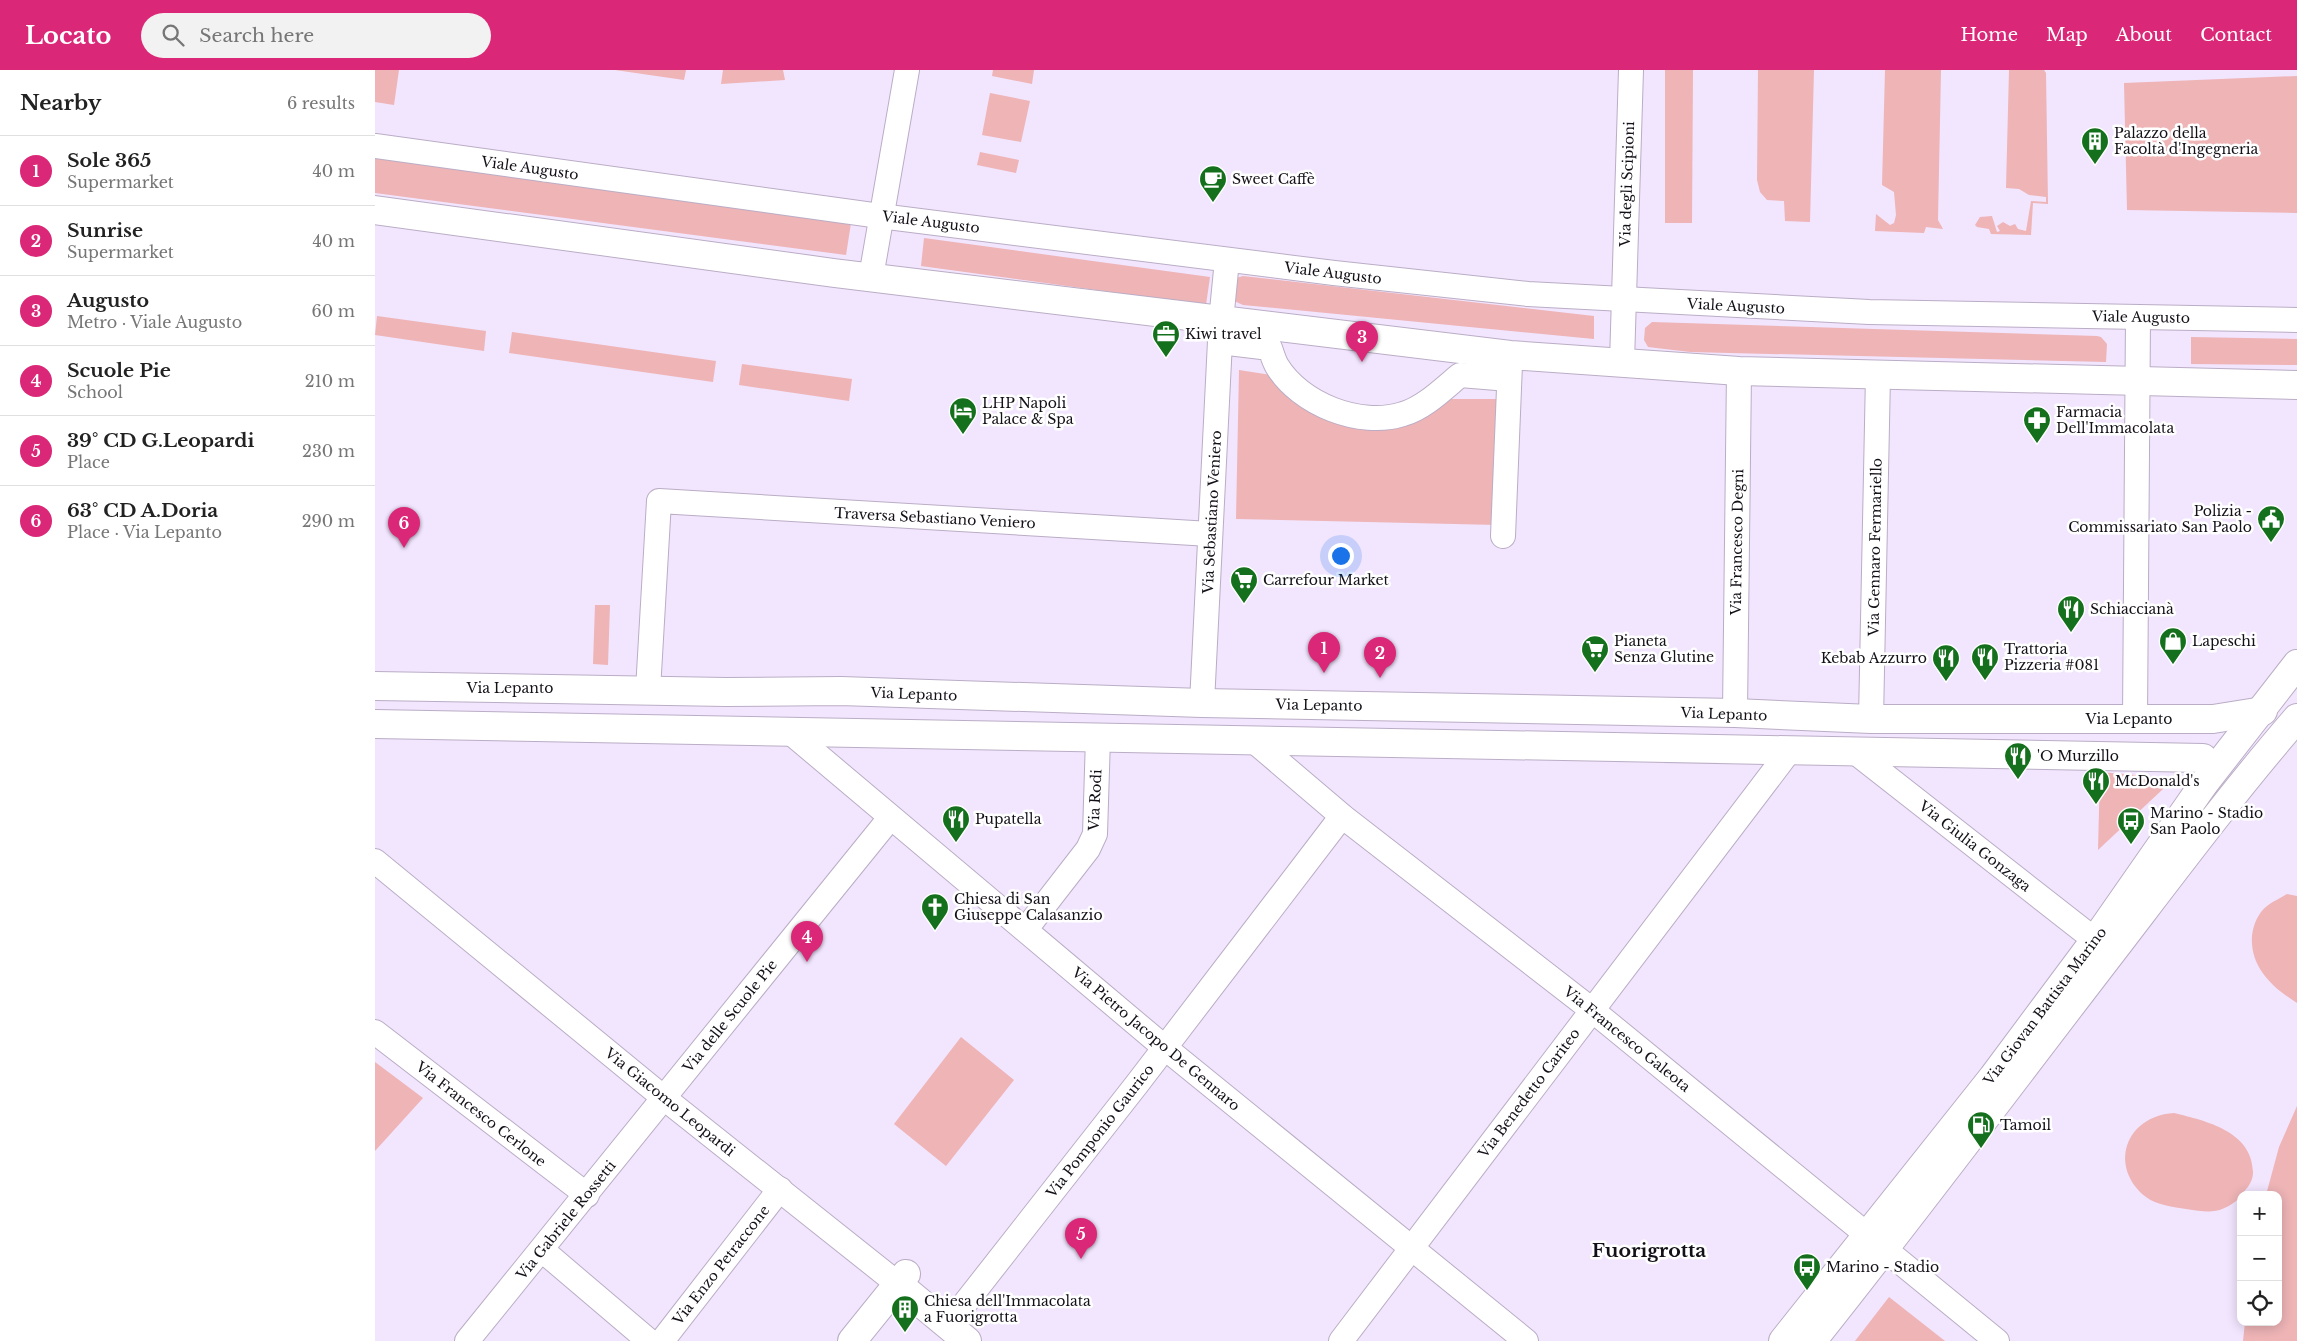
<!DOCTYPE html>
<html lang="en">
<head>
<meta charset="utf-8">
<style>
	:root { --surface:#fff; --page:#f2f2f2; --text:#222; --muted:#767676; --line:#e0e0e0; --accent:#db2777 }
	body { margin:0; font-family:"Libre Baskerville",serif; background:var(--page); color:var(--text) }
	.controls { position:absolute; right:15px; bottom:15px; display:grid; overflow:hidden; border-radius:10px; box-shadow:0 2px 12px #0003 }
	.controls button { width:45px; height:45px; display:grid; place-items:center; padding:0; border:0; border-bottom:1px solid var(--line); background:var(--surface); color:var(--text); font:25px sans-serif }
	.you { position:absolute; left:965px; top:485px; width:18px; height:18px; margin:-12px; border:4px solid #fff; border-radius:50%; background:#1a73e8; box-shadow:0 0 0 8px #1a73e833 }
	.badge { display:grid; place-items:center; width:32px; height:32px; border-radius:50%; background:var(--accent); color:#fff; font-size:16px; font-weight:700 }
	.pin { position:absolute; translate:-50% -41px; filter:drop-shadow(0 1px 2px #0008) }
	.pin::after { content:''; position:absolute; top:26px; width:18px; height:15px; background:inherit; clip-path:polygon(0 0,100% 0,50% 100%) }
	.list { margin:0; padding:0; list-style:none }
	h2 { display:flex; justify-content:space-between; align-items:center; height:65px; margin:0; padding:0 20px; font-size:21px }
	h2 small { font-size:16px; font-weight:400; color:var(--muted) }
	.list li { display:grid; grid-template-columns:32px 1fr auto; gap:15px; align-items:center; box-sizing:border-box; height:70px; padding:0 20px; border-top:1px solid var(--line) }
	.list b { display:block; font-size:19px; white-space:nowrap }
	.list p { margin:0; font-size:16px; white-space:nowrap; color:var(--muted) }
	.list em { font-size:16px; font-style:normal; color:var(--muted) }
	.icon { flex:none; width:28px; height:28px; fill:none; stroke:currentColor; stroke-width:2; stroke-linecap:round; stroke-linejoin:round }
	.map { position:relative; flex:none; width:1922px; height:1271px; overflow:hidden }
	header { display:flex; align-items:center; gap:30px; box-sizing:border-box; height:70px; padding:0 25px; background:var(--accent); color:#fff }
	header strong { font-size:24px }
	nav { display:flex; gap:28px; margin-inline-start:auto; font-size:18px }
	.search { width:350px; height:45px; background:var(--page); display:flex; align-items:center; gap:12px; box-sizing:border-box; padding:0 18px; border-radius:28px; color:var(--muted); font-size:19px }
	main { display:flex }
	aside { flex:1; background:var(--surface) }
	.map>svg:first-child { display:block }
	.green { fill:#eeb4b6 }
	.lines { fill:none; stroke-linecap:round; stroke-linejoin:round }
	.street-casing { stroke:#baadc5; stroke-width:26 }
	.secondary-casing { stroke:#baadc5; stroke-width:30 }
	.primary-casing { stroke:#baadc5; stroke-width:30 }
	.street { stroke:#fff; stroke-width:24 }
	.secondary { stroke:#fff; stroke-width:28 }
	.primary { stroke:#fff; stroke-width:28 }
	.labels { text-anchor:middle; stroke-width:5; stroke-linejoin:round; paint-order:stroke }
	.poi-label { font-size:14px; fill:#141018; stroke:#fff; text-anchor:start }
	.street-label { font-size:14px; fill:#141018; stroke:#fff }
	.district-label { font-size:19px; font-weight:bold; fill:#141018; stroke:#fff }
</style>
</head>
<body>
<header>
<strong>Locato</strong>
<div class="search"><svg class="icon" aria-label="search" viewBox="0 0 24 24"><circle cx="10" cy="10" r="6"/><path d="M15 15l6 6"/></svg>Search here</div>
<nav><a>Home</a><a>Map</a><a>About</a><a>Contact</a></nav>
</header>
<main>
<aside>
<h2>Nearby<small>6 results</small></h2>
<ul class="list">
<li><span class="badge">1</span><div><b>Sole 365</b><p>Supermarket</p></div><em>40 m</em></li>
<li><span class="badge">2</span><div><b>Sunrise</b><p>Supermarket</p></div><em>40 m</em></li>
<li><span class="badge">3</span><div><b>Augusto</b><p>Metro · Viale Augusto</p></div><em>60 m</em></li>
<li><span class="badge">4</span><div><b>Scuole Pie</b><p>School</p></div><em>210 m</em></li>
<li><span class="badge">5</span><div><b>39° CD G.Leopardi</b><p>Place</p></div><em>230 m</em></li>
<li><span class="badge">6</span><div><b>63° CD A.Doria</b><p>Place · Via Lepanto</p></div><em>290 m</em></li>
</ul>
</aside>
<div class="map">
<svg width="1922" height="1271" viewBox="0 0 1922 1271">
	<rect width="100%" height="100%" fill="#f2e5fe"/>
	<g class="green">
		<polygon points="0,0 24,0 19,35 0,32"/>
		<polygon points="240,0 311,0 309,10"/>
		<polygon points="348,0 408,0 410,10 346,14"/>
		<polygon points="618,0 659,0 657,14 617,6"/>
		<polygon points="1290,0 1318,0 1317,153 1290,153"/>
		<polygon points="1383,0 1439,0 1435,152 1410,151 1409,131 1392,130 1385,122 1382,110"/>
		<polygon points="1510,0 1566,0 1563,150 1568,159 1551,157 1549,163 1500,161 1501,144 1515,155 1519,153 1521,145 1519,122 1507,115"/>
		<polygon points="1634,0 1669,0 1671,3 1673,134 1658,133 1656,165 1616,164 1614,159 1602,157 1600,155 1605,147 1617,146 1622,162 1625,161 1622,156 1628,152 1635,156 1640,154 1643,159 1651,161 1656,131 1671,132 1671,127 1654,125 1644,119 1631,118"/>
		<polygon points="1922,6 1922,143 1752,140 1749,13"/>
		<polygon points="615,23 655,31 646,72 607,65"/>
		<polygon points="605,82 644,90 641,103 602,95"/>
		<polygon points="0,83 476,153 471,185 0,123"/>
		<polygon points="549,168 835,207 831,235 546,196"/>
		<polygon points="868,206 1219,246 1219,269 868,235 857,230 858,209"/>
		<polygon points="2,246 111,261 109,281 0,265"/>
		<polygon points="1277,252 1722,266 1726,267 1732,274 1731,292 1315,282 1273,277 1269,270 1270,258"/>
		<polygon points="137,262 341,291 338,312 134,283"/>
		<polygon points="1816,267 1922,269 1922,295 1816,294"/>
		<polygon points="367,294 477,309 474,331 364,315"/>
		<polygon points="864,300 896,305 948,347 1067,329 1125,329 1123,455 861,449"/>
		<polygon points="220,535 235,535 233,595 218,594"/>
		<polygon points="1725,702 1796,708 1788,719 1723,780"/>
		<path d="M1912,824L1922,826V933C1897,917 1875,897 1877,866C1878,855 1883,843 1892,836C1898,831 1906,828 1912,824Z"/>
		<polygon points="586,967 639,1010 571,1096 519,1054"/>
		<polygon points="0,992 48,1028 0,1081"/>
		<polygon points="1922,1036 1922,1271 1868,1271 1870,1252 1903,1252 1903,1125 1891,1125 1904,1077"/>
		<path d="M1799,1043C1831,1051 1877,1061 1878,1102C1878,1116 1867,1121 1865,1128C1845,1144 1836,1143 1811,1139C1799,1137 1781,1135 1771,1127C1733,1097 1750,1046 1799,1043Z"/>
		<polygon points="1514,1227 1570,1271 1480,1271"/>
	</g>
	<g class="lines">
		<g class="street-casing">
			<g id="street">
				<polyline points="0,76 505,146 959,203 1153,224 1494,242 1922,250"/>
				<polyline points="496,207 532,0"/>
				<path d="M845,272L895,278C897,284 899,291 902,296C925,334 985,358 1028,344C1049,338 1068,319 1085,305L1134,309"/>
				<polyline points="1247,292 1256,0"/>
				<polyline points="1128,466 1135,294"/>
				<polyline points="273,620 284,431 835,464"/>
				<polyline points="827,633 846,251 852,190"/>
				<polyline points="1360,643 1364,301"/>
				<polyline points="1496,649 1503,305"/>
				<polyline points="1760,649 1763,247"/>
				<polyline points="415,662 789,977 1151,1271"/>
				<polyline points="879,671 967,746 1217,940 1622,1271"/>
				<polyline points="1480,682 1720,870"/>
				<polyline points="0,791 289,1028 523,1214"/>
				<polyline points="651,859 713,779 720,764 723,668"/>
				<polyline points="0,962 212,1125"/>
				<polyline points="167,1180 274,1271"/>
				<polyline points="573,1255 762,1014 967,746"/>
				<polyline points="92,1271 515,748"/>
				<polyline points="287,1271 405,1119"/>
				<polyline points="966,1271 1415,680"/>
			</g>
		</g>
		<g class="secondary-casing">
			<g id="secondary">
				<polyline points="0,616 351,622 466,621 827,633 1360,643 1496,649 1838,649 1888,641"/>
				<polyline points="0,654 1828,688 1837,701 1828,715"/>
				<polyline points="523,1214 592,1271"/>
				<polyline points="477,1271 531,1204"/>
				<polyline points="1408,1271 1618,1007 1720,870 1828,715 1922,594"/>
				<path d="M1437,1271C1540,1142 1639,1009 1740,878C1799,801 1858,722 1922,648"/>
			</g>
		</g>
		<g class="primary-casing">
			<polyline id="primary" points="0,140 459,203 1135,285 1364,301 1922,315"/>
		</g>
		<use href="#street" class="street"/>
		<use href="#secondary" class="secondary"/>
		<use href="#primary" class="primary"/>
	</g>
	<defs>
		<g id="building-pin" transform="scale(1.4375)"><path d="M0 17L-7.5 6A9.5 9.5 0 1 1 7.5 6Z" fill="#15701d" stroke="#fff"/><path d="M-4-6H4V6H1V3H-1V6H-4ZM-2.5-4.3h1.7v1.8h-1.7ZM.8-4.3h1.7v1.8H.8ZM-2.5-1h1.7V.8h-1.7ZM.8-1h1.7V.8H.8Z" fill="#fff"/></g>
		<g id="cafe-pin" transform="scale(1.4375)"><path d="M0 17L-7.5 6A9.5 9.5 0 1 1 7.5 6Z" fill="#15701d" stroke="#fff"/><path d="M-5.5-4.5H6V0H3Q3 3.5 0 3.5H-2.5Q-5.5 3.5-5.5 0ZM3-3.2v2h1.7v-2ZM-6 4.5H4V6H-6Z" fill="#fff"/></g>
		<g id="office-pin" transform="scale(1.4375)"><path d="M0 17L-7.5 6A9.5 9.5 0 1 1 7.5 6Z" fill="#15701d" stroke="#fff"/><path d="M-6-3h4V-5.5h4V-3h4V5H-6ZM-1-4.5V-3h2v-1.5ZM-6 0V1H6V0Z" fill="#fff"/></g>
		<g id="hotel-pin" transform="scale(1.4375)"><path d="M0 17L-7.5 6A9.5 9.5 0 1 1 7.5 6Z" fill="#15701d" stroke="#fff"/><path d="M-6-4.5h1.5V1H6V5H4.5V3h-9V5H-6ZM-4 0a1.8 1.8 0 1 1 3.6 0ZM.5 0V-2.5h3Q6-2.5 6 0Z" fill="#fff"/></g>
		<g id="pharmacy-pin" transform="scale(1.4375)"><path d="M0 17L-7.5 6A9.5 9.5 0 1 1 7.5 6Z" fill="#15701d" stroke="#fff"/><path d="M-2-6h4v4h4v4h-4v4h-4v-4h-4v-4h4Z" fill="#fff"/></g>
		<g id="civic-pin" transform="scale(1.4375)"><path d="M0 17L-7.5 6A9.5 9.5 0 1 1 7.5 6Z" fill="#15701d" stroke="#fff"/><path d="M-.6-6.5H3V-4.5H.6V-3L4-1V1h2V6H-6V1h2V-1L-.6-3ZM-1.2 2.5V6h2.4V2.5Z" fill="#fff"/></g>
		<g id="supermarket-pin" transform="scale(1.4375)"><path d="M0 17L-7.5 6A9.5 9.5 0 1 1 7.5 6Z" fill="#15701d" stroke="#fff"/><path d="M-6-5.5h2.5l.6 2H6L4.5 2H-2.5L-4.4-4H-6ZM-1.5 3.2a1.3 1.3 0 1 0 .1 0ZM3 3.2a1.3 1.3 0 1 0 .1 0Z" fill="#fff"/></g>
		<g id="restaurant-pin" transform="scale(1.4375)"><path d="M0 17L-7.5 6A9.5 9.5 0 1 1 7.5 6Z" fill="#15701d" stroke="#fff"/><path d="M-5-6h1v4h1v-4h1v4h1v-4h1v5L-1.5 .5V6h-2V.5L-5-1ZM5-6V6H3V1.5H1.5Q1.5-4 5-6Z" fill="#fff"/></g>
		<g id="shop-pin" transform="scale(1.4375)"><path d="M0 17L-7.5 6A9.5 9.5 0 1 1 7.5 6Z" fill="#15701d" stroke="#fff"/><path d="M-5-2.5h2.3a2.7 3.5 0 0 1 5.4 0H5L5.5 6h-11ZM-1.5-2.5h3a1.5 2.3 0 0 0-3 0Z" fill="#fff"/></g>
		<g id="bus-pin" transform="scale(1.4375)"><path d="M0 17L-7.5 6A9.5 9.5 0 1 1 7.5 6Z" fill="#15701d" stroke="#fff"/><path d="M-5-6H5V4H4V6H2V4H-2V6H-4V4H-5ZM-3.5-4V0h7V-4ZM-3.5 1.2v1.5H-2V1.2ZM2 1.2v1.5H3.5V1.2Z" fill="#fff"/></g>
		<g id="church-pin" transform="scale(1.4375)"><path d="M0 17L-7.5 6A9.5 9.5 0 1 1 7.5 6Z" fill="#15701d" stroke="#fff"/><path d="M-1.2-6h2.4v3.5h3.3v2.4h-3.3V6h-2.4V-.1h-3.3v-2.4h3.3Z" fill="#fff"/></g>
		<g id="fuel-pin" transform="scale(1.4375)"><path d="M0 17L-7.5 6A9.5 9.5 0 1 1 7.5 6Z" fill="#15701d" stroke="#fff"/><path d="M-5.5-6h7V0h2V4h1.3V-2.5L3-4.5l.8-.8L6-3V5H2.5V1h-1V6h-7ZM-4.2-4.7v3.2H.2V-4.7Z" fill="#fff"/></g>
	</defs>
	<g fill-rule="evenodd">
		<use href="#building-pin" x="1720" y="71"/>
		<use href="#cafe-pin" x="838" y="109"/>
		<use href="#office-pin" x="791" y="264"/>
		<use href="#hotel-pin" x="588" y="341"/>
		<use href="#pharmacy-pin" x="1662" y="350"/>
		<use href="#civic-pin" x="1896" y="449"/>
		<use href="#supermarket-pin" x="869" y="510"/>
		<use href="#restaurant-pin" x="1696" y="539"/>
		<use href="#shop-pin" x="1798" y="571"/>
		<use href="#supermarket-pin" x="1220" y="579"/>
		<use href="#restaurant-pin" x="1610" y="587"/>
		<use href="#restaurant-pin" x="1571" y="588"/>
		<use href="#restaurant-pin" x="1643" y="686"/>
		<use href="#restaurant-pin" x="1721" y="711"/>
		<use href="#restaurant-pin" x="581" y="749"/>
		<use href="#bus-pin" x="1756" y="751"/>
		<use href="#church-pin" x="560" y="837"/>
		<use href="#fuel-pin" x="1606" y="1055"/>
		<use href="#bus-pin" x="1432" y="1197"/>
		<use href="#building-pin" x="530" y="1239"/>
	</g>
	<g class="labels">
		<g class="poi-label">
			<text x="1739" y="68">Palazzo della<tspan x="1739" dy="16">Facoltà d'Ingegneria</tspan></text>
			<text x="857" y="114">Sweet Caffè</text>
			<text x="810" y="269">Kiwi travel</text>
			<text x="607" y="338">LHP Napoli<tspan x="607" dy="16">Palace &amp; Spa</tspan></text>
			<text x="1681" y="347">Farmacia<tspan x="1681" dy="16">Dell'Immacolata</tspan></text>
			<text x="1877" y="446" text-anchor="end">Polizia -<tspan x="1877" dy="16">Commissariato San Paolo</tspan></text>
			<text x="888" y="515">Carrefour Market</text>
			<text x="1715" y="544">Schiaccianà</text>
			<text x="1239" y="576">Pianeta<tspan x="1239" dy="16">Senza Glutine</tspan></text>
			<text x="1817" y="576">Lapeschi</text>
			<text x="1629" y="584">Trattoria<tspan x="1629" dy="16">Pizzeria #081</tspan></text>
			<text x="1552" y="593" text-anchor="end">Kebab Azzurro</text>
			<text x="1662" y="691">'O Murzillo</text>
			<text x="1740" y="716">McDonald's</text>
			<text x="1775" y="748">Marino - Stadio<tspan x="1775" dy="16">San Paolo</tspan></text>
			<text x="600" y="754">Pupatella</text>
			<text x="579" y="834">Chiesa di San<tspan x="579" dy="16">Giuseppe Calasanzio</tspan></text>
			<text x="1625" y="1060">Tamoil</text>
			<text x="1451" y="1202">Marino - Stadio</text>
			<text x="549" y="1236">Chiesa dell'Immacolata<tspan x="549" dy="16">a Fuorigrotta</tspan></text>
		</g>
		<g class="street-label">
			<text transform="translate(155 98) rotate(8)" y="5">Viale Augusto</text>
			<text transform="translate(1252 114) rotate(-88)" y="5">Via degli Scipioni</text>
			<text transform="translate(556 152) rotate(7)" y="5">Viale Augusto</text>
			<text transform="translate(958 203) rotate(7)" y="5">Viale Augusto</text>
			<text transform="translate(1361 236) rotate(3)" y="5">Viale Augusto</text>
			<text transform="translate(1766 247) rotate(1)" y="5">Viale Augusto</text>
			<text transform="translate(837 442) rotate(-87)" y="5">Via Sebastiano Veniero</text>
			<text transform="translate(560 448) rotate(3)" y="5">Traversa Sebastiano Veniero</text>
			<text transform="translate(1362 472) rotate(-89)" y="5">Via Francesco Degni</text>
			<text transform="translate(1500 477) rotate(-89)" y="5">Via Gennaro Fermariello</text>
			<text x="135" y="623">Via Lepanto</text>
			<text transform="translate(539 624) rotate(2)" y="5">Via Lepanto</text>
			<text transform="translate(944 635) rotate(1)" y="5">Via Lepanto</text>
			<text transform="translate(1349 644) rotate(2)" y="5">Via Lepanto</text>
			<text x="1754" y="654">Via Lepanto</text>
			<text transform="translate(720 730) rotate(-87)" y="5">Via Rodi</text>
			<text transform="translate(1600 776) rotate(38)" y="5">Via Giulia Gonzaga</text>
			<text transform="translate(1670 936) rotate(-53)" y="5">Via Giovan Battista Marino</text>
			<text transform="translate(355 946) rotate(-51)" y="5">Via delle Scuole Pie</text>
			<text transform="translate(781 969) rotate(40)" y="5">Via Pietro Jacopo De Gennaro</text>
			<text transform="translate(1252 969) rotate(39)" y="5">Via Francesco Galeota</text>
			<text transform="translate(1154 1023) rotate(-53)" y="5">Via Benedetto Cariteo</text>
			<text transform="translate(295 1032) rotate(39)" y="5">Via Giacomo Leopardi</text>
			<text transform="translate(106 1044) rotate(38)" y="5">Via Francesco Cerlone</text>
			<text transform="translate(725 1061) rotate(-52)" y="5">Via Pomponio Gaurico</text>
			<text transform="translate(191 1150) rotate(-51)" y="5">Via Gabriele Rossetti</text>
			<text transform="translate(346 1195) rotate(-52)" y="5">Via Enzo Petraccone</text>
		</g>
		<g class="district-label">
			<text x="1274" y="1187">Fuorigrotta</text>
		</g>
	</g>
</svg>
<div class="controls">
<button>+</button>
<button>−</button>
<button><svg class="icon" aria-label="locate" viewBox="0 0 24 24"><circle cx="12" cy="12" r="6"/><path d="M12 2v4M12 18v4M2 12h4M18 12h4"/></svg></button>
</div>
<div class="you"></div>
<div class="pin badge" style="left:949px;top:603px">1</div>
<div class="pin badge" style="left:1005px;top:608px">2</div>
<div class="pin badge" style="left:987px;top:292px">3</div>
<div class="pin badge" style="left:432px;top:892px">4</div>
<div class="pin badge" style="left:706px;top:1189px">5</div>
<div class="pin badge" style="left:29px;top:478px">6</div>
</div>
</main>
</body>
</html>
